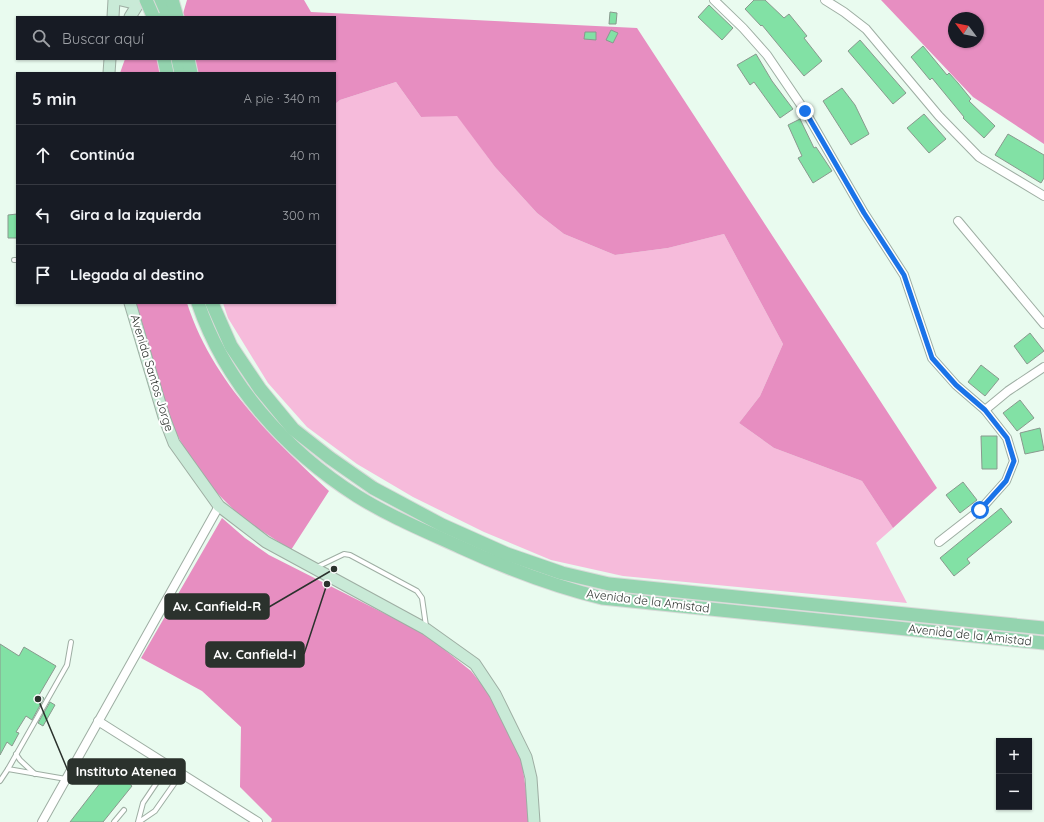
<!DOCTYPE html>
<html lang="es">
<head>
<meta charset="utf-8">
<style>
	:root { --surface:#171b24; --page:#242831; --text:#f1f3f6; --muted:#9ea1a6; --line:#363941 }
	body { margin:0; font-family:Quicksand,sans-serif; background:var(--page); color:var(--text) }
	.controls { position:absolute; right:12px; bottom:12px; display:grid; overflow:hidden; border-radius:0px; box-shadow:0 1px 3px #0004 }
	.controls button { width:36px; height:36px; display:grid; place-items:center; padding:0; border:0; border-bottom:1px solid var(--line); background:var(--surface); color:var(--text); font:20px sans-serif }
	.compass { position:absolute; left:948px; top:12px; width:36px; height:36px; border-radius:50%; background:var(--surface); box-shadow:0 1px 3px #0004; rotate:302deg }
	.stop { position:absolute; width:12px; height:12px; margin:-9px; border:3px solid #1a73e8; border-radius:50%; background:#fff }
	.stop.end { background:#1a73e8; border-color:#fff; box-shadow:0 1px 4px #0008 }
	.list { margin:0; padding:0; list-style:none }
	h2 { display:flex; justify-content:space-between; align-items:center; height:52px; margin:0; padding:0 16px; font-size:17px }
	h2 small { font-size:13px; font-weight:400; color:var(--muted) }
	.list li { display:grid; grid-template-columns:26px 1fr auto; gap:12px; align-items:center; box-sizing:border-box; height:60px; padding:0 16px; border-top:1px solid var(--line) }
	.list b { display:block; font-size:15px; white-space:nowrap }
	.list em { font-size:13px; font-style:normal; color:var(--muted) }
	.icon { flex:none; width:22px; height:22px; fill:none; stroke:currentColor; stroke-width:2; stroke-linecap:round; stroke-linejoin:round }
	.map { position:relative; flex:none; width:1044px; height:822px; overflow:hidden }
	.search { position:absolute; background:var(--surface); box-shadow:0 1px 3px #0004; left:16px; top:16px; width:320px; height:44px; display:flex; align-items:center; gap:10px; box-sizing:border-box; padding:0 14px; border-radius:0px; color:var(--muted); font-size:15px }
	.panel { position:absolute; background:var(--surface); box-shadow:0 1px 3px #0004; left:16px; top:72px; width:320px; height:232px; border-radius:0px }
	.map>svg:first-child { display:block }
	.green { fill:#f6bbdb }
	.forest { fill:#e78ec1; fill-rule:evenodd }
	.building { fill:#82e1a5; stroke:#89998e }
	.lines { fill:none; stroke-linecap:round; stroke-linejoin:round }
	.service-casing { stroke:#9eaea3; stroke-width:6 }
	.minor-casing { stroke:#9eaea3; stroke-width:10 }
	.secondary-casing { stroke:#9eaea3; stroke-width:13 }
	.primary-casing { stroke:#d9dad9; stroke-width:15 }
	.service { stroke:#fff; stroke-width:4 }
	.minor { stroke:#fff; stroke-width:8 }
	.secondary { stroke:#c9ead7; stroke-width:11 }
	.primary { stroke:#94d4af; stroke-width:13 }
	.primary-bridge-casing { stroke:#d9dad9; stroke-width:15; stroke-linecap:butt }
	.primary-bridge { stroke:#94d4af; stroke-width:13 }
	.route { stroke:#1a73e8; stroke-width:5 }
	.labels { text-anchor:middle; stroke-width:4; stroke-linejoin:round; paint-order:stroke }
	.street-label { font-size:12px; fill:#2b322d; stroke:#fff }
	.leader { fill:none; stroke:#2b322d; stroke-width:1.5 }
	.callout-dot { fill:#2b322d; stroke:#fff; stroke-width:1.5 }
	.callout { fill:#2b322d; stroke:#2b322d; stroke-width:1.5 }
	.callout-label { font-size:13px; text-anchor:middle; font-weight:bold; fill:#fff }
</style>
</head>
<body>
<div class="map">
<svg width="1044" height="822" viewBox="0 0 1044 822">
	<rect width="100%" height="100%" fill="#e9fbef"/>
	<polygon class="green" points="396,82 421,117 457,115 495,167 537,213 564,234 615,255 668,248 724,234 783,344 760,396 739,423 774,448 862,481 893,528 876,543 907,603 623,576 551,560 484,532 413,497 357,464 307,427 268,383 228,318 223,303 335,303 335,104 340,100"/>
	<g class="forest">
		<polygon points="187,0 304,0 311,12 637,28 937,488 893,528 862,481 774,448 739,423 760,396 783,344 724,234 668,248 615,255 564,234 537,213 495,167 457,116 421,117 396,82 340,100 335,104 335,73 193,73 190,59 335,59 335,17 182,17"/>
		<path d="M881,0H1044V144L973,97ZM954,18H978V42H954Z"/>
		<polygon points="125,59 157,59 160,73 120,73"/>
		<path d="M135,303H187C212,381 271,437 329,491L291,550L242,518L205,481L183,446L170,421Z"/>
		<polygon points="222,518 245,538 269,555 425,634 471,671 491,696 520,748 529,812 529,822 271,822 272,819 240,787 241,727 202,691 141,658"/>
	</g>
	<g class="building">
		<polygon points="754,0 765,0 784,18 789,14 807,36 804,38 822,61 804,76 762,25 761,26 745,9"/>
		<polygon points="709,5 733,28 722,40 698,17"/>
		<polygon points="610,12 617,13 616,24 609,24"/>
		<polygon points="611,30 618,33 613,43 606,40"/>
		<polygon points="585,32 596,32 596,40 584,39"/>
		<polygon points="860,40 906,93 893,104 848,51"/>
		<polygon points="923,46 947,75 949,73 958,83 971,99 969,101 995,126 984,138 963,118 964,117 932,78 930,80 911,57"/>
		<polygon points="756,54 772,81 793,109 780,118 754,82 750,85 737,65"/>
		<polygon points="842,88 855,105 869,134 851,145 823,101"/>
		<polygon points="924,114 946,139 929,153 907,128"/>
		<polygon points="800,119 814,148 816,147 832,171 813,183 798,158 802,156 788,125"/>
		<polygon points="1008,134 1044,155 1044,178 1041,183 995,155"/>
		<polygon points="17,214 17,238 8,238 8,215"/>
		<polygon points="1030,333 1044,351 1027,364 1014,346"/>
		<polygon points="981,365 999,379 985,396 968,382"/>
		<polygon points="1020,400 1034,418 1017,431 1003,413"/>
		<polygon points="1040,428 1044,450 1025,454 1020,433"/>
		<polygon points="981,436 997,436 997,469 982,469"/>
		<polygon points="963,482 977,500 960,513 946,495"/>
		<polygon points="1001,508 1012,522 967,559 970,563 954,576 940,558"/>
		<polygon points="0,644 19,656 24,647 56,666 39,695 44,698 32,720 26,716 16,732 19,733 12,746 7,742 0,755"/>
		<polygon points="50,702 55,705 43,726 38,723"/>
		<polygon points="111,769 132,786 103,822 70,822"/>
	</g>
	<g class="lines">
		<g class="service-casing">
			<g id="service">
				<polyline points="14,260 17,260"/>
				<polyline points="317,567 344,554 350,555 417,591 422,598 426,626"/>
				<polyline points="16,754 20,760 35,774"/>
				<polyline points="8,769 67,665 71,642"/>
				<polyline points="0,781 8,769 66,779"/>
				<polyline points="114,822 124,810"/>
				<polyline points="138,822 143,803 168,766"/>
				<polyline points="139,822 155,811 181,774"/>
			</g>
		</g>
		<g class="minor-casing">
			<g id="minor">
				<polyline points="714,0 743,28 767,55 805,111 864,213 904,275 932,358 956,385 985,410 1007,438 1014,461 1006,481 980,510 939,542"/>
				<polyline points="825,0 844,12 866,29 939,116 979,157 1044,196"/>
				<polyline points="958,221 1044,324"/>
				<polyline points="985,410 1008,391 1044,367"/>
				<polyline points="98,721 258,822"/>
				<polyline points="42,822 219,506"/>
			</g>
		</g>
		<g class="secondary-casing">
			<g id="secondary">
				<polyline points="121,0 138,4 154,0"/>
				<polyline points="113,17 114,0"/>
				<polyline points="130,17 138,4"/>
				<polyline points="109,73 110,59"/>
				<polyline points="130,303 164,417 174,443 219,506 266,542 426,629 475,664 495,694 526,757 531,778 534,822"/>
			</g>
		</g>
		<g class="primary-casing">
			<g id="primary">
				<polyline points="159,0 166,17"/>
				<polyline points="172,0 177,17"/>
				<polyline points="164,59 167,73"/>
				<polyline points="178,59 181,73"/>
				<polyline points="188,59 191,73"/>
				<path d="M198,303C225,383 286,451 357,496C389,516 425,531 460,547C506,568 552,586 602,598L1044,643"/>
				<polyline points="212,303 231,346 260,389 293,429 330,458 373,488 442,525 507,554 562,573 609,584 1044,628"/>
			</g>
		</g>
		<use href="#service" class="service"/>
		<use href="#minor" class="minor"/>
		<use href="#secondary" class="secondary"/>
		<use href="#primary" class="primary"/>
		<g class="primary-bridge-casing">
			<polyline id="primary-bridge" points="146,0 153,16"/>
		</g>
		<use href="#primary-bridge" class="primary-bridge"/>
	</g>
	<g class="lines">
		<polyline class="route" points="805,111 864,213 904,275 932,358 956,385 985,410 1007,438 1014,461 1006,481 980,510"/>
	</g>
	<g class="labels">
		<g class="street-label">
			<text transform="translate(152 373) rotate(73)" y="4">Avenida Santos Jorge</text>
			<text transform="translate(648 601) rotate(7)" y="4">Avenida de la Amistad</text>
			<text transform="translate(970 635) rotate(6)" y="4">Avenida de la Amistad</text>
		</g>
	</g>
	<path class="leader" d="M334 569L269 607M327 584L304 654M38 699L68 771"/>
	<g class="callout-dot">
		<circle cx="334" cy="569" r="4"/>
		<circle cx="327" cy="584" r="4"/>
		<circle cx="38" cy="699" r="4"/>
	</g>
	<g class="callout">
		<rect x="165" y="594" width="104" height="25" rx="4"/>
		<rect x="206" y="642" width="98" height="25" rx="4"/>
		<rect x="68" y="759" width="117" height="25" rx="4"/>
	</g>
	<g class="callout-label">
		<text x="217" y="611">Av. Canfield-R</text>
		<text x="255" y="659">Av. Canfield-I</text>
		<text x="126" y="776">Instituto Atenea</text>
	</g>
</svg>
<div class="controls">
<button>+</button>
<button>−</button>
</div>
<svg class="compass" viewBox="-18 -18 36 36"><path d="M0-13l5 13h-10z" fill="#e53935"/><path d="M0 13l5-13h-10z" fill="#9ea1a6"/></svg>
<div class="stop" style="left:980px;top:510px"></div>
<div class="stop end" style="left:805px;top:111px"></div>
<div class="search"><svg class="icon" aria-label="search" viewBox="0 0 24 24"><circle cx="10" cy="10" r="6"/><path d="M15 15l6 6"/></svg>Buscar aquí</div>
<section class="panel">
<h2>5 min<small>A pie · 340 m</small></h2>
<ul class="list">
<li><svg class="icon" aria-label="ahead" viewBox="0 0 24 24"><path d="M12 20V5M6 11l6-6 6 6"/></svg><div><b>Continúa</b></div><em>40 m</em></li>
<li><svg class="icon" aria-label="left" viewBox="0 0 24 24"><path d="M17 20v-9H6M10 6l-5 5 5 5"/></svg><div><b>Gira a la izquierda</b></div><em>300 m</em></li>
<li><svg class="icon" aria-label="arrive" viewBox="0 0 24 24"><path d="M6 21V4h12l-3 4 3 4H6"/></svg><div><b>Llegada al destino</b></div></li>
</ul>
</section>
</div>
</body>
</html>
